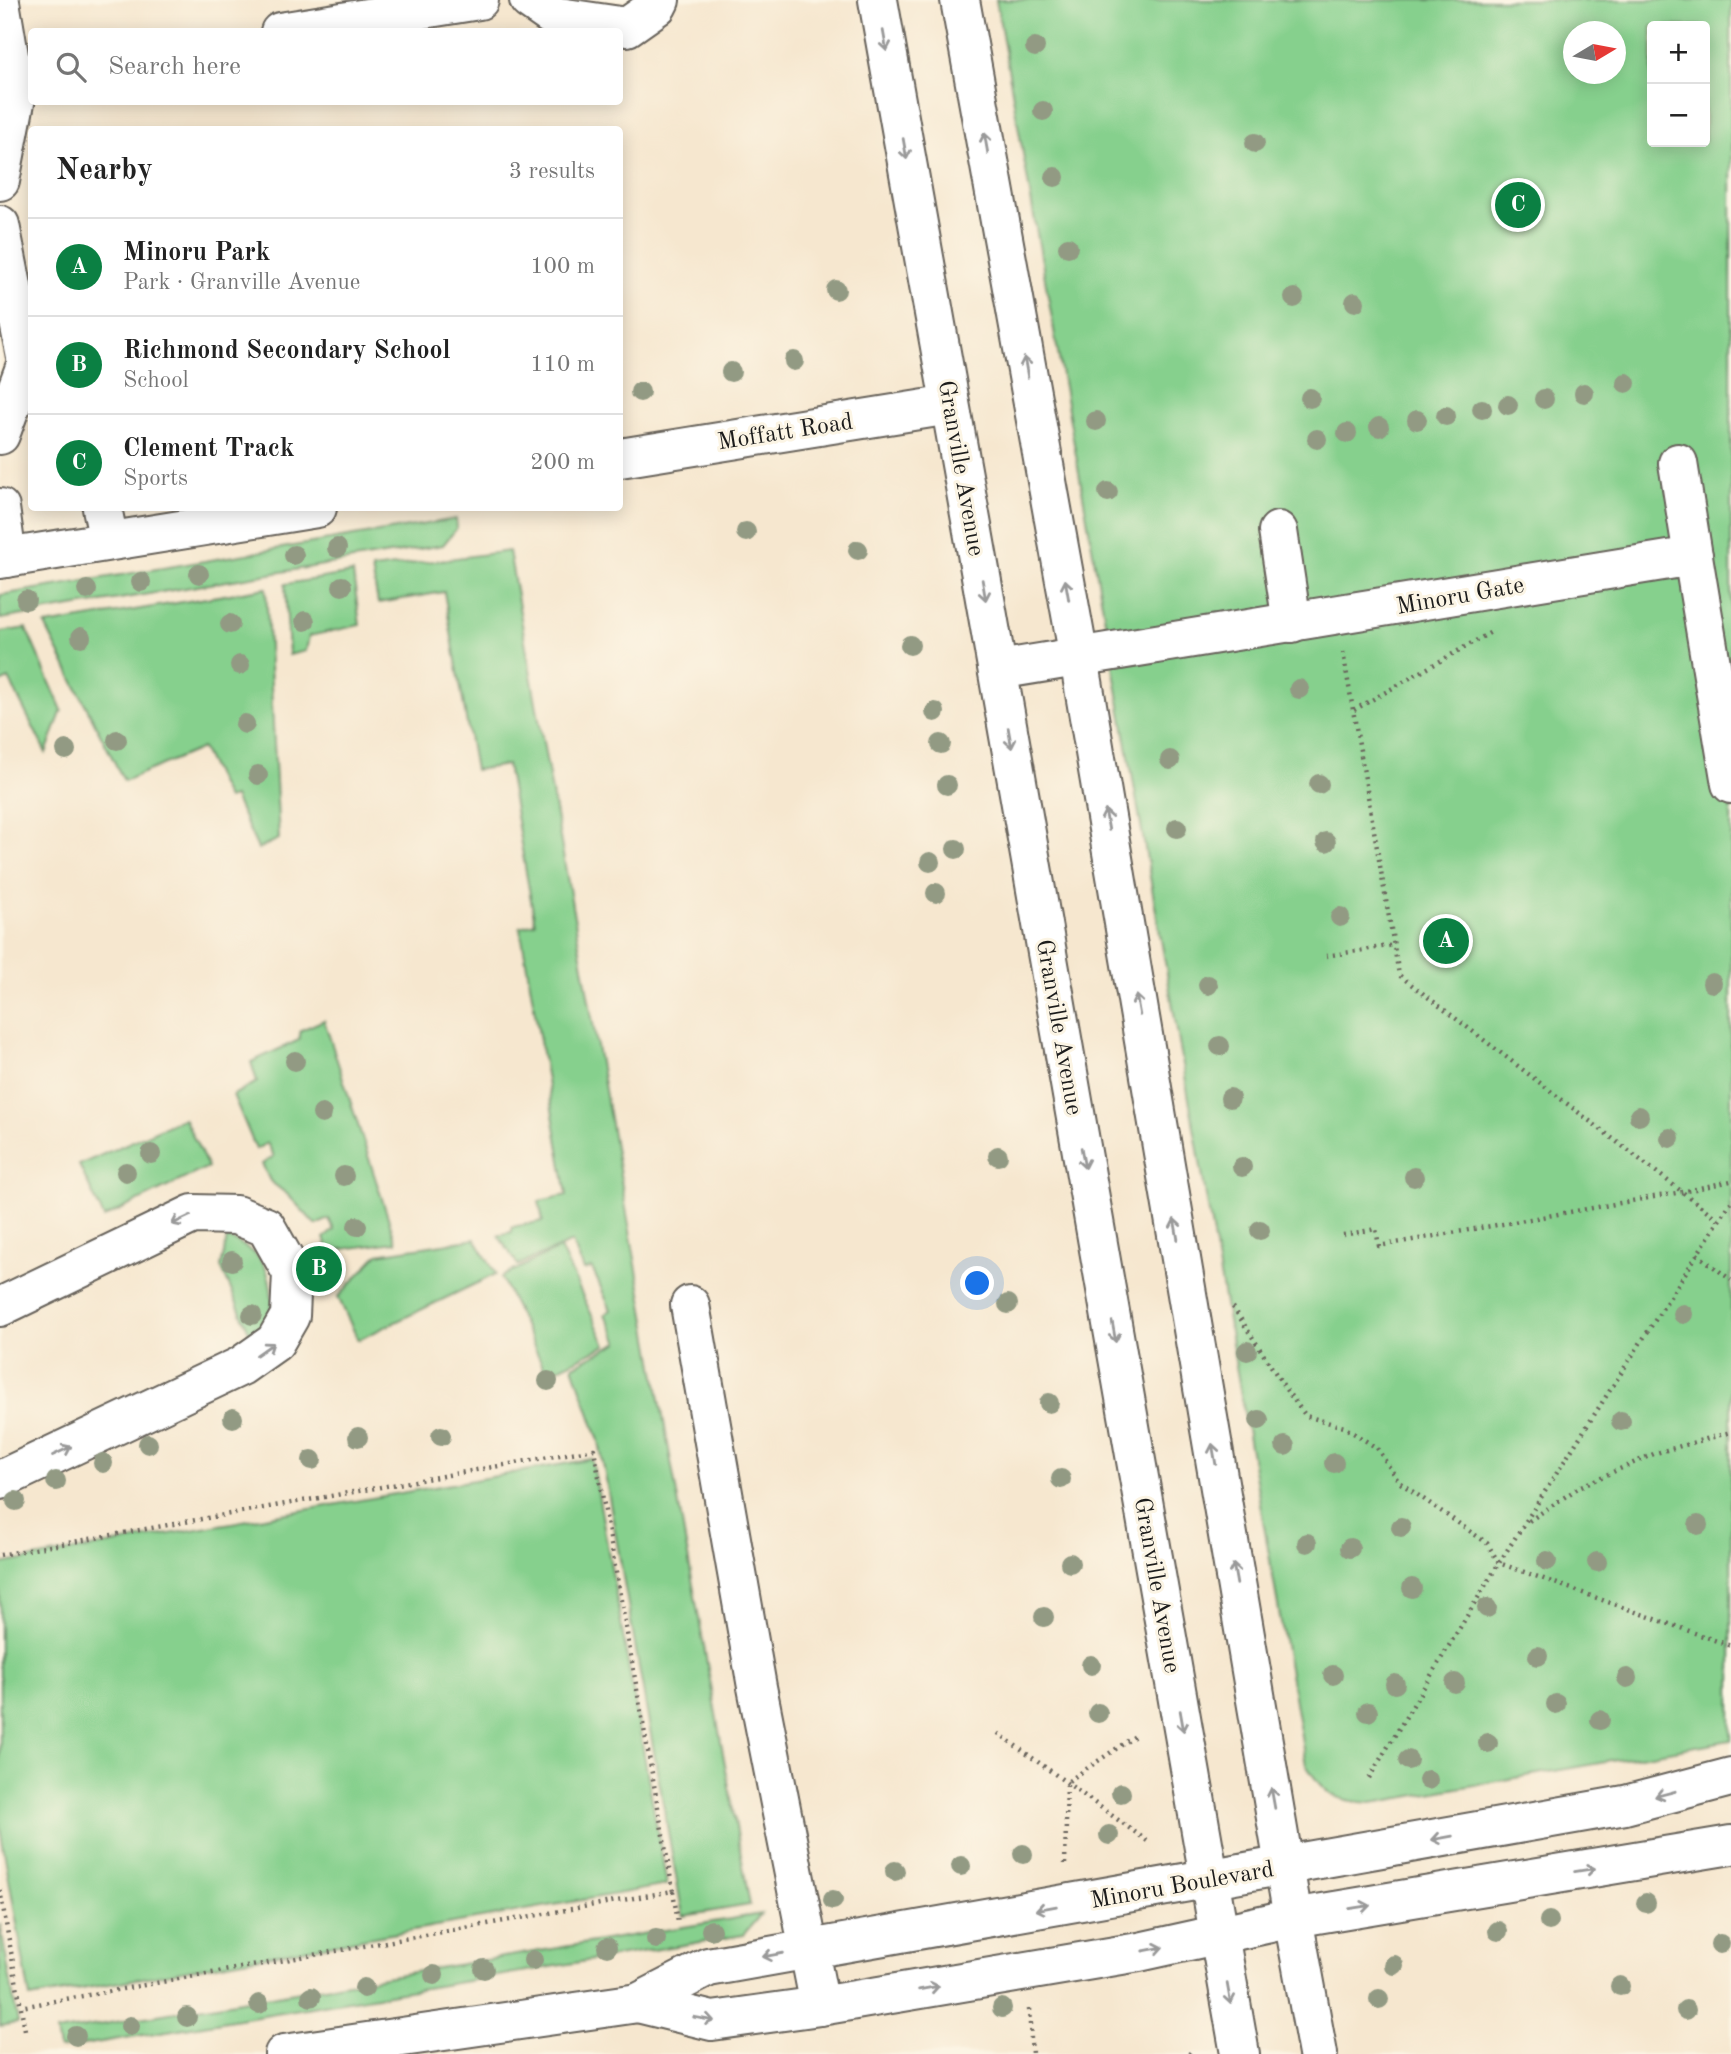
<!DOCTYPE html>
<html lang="en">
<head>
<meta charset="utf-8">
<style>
	:root { --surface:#fff; --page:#f2f2f2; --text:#222; --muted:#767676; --line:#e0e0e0; --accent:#0b8043 }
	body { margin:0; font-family:"Old Standard TT",serif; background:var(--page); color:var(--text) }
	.controls { position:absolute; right:21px; top:21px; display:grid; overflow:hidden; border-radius:7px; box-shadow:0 4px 18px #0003 }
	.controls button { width:63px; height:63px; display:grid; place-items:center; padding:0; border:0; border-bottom:2px solid var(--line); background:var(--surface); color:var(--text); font:35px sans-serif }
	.compass { position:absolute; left:1563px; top:21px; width:63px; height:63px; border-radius:50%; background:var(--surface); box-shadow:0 4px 18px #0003; rotate:80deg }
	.you { position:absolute; left:978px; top:1284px; width:24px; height:24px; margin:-18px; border:5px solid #fff; border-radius:50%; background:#1a73e8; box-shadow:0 0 0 10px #1a73e833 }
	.badge { display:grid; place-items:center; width:46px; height:46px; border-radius:50%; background:var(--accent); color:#fff; font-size:23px; font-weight:700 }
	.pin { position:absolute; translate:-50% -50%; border:4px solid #fff; box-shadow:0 2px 7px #0006 }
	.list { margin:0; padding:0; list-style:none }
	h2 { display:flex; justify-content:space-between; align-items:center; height:91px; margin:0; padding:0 28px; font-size:30px }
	h2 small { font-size:23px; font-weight:400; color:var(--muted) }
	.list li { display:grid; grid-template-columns:46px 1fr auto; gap:21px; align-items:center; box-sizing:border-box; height:98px; padding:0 28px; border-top:2px solid var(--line) }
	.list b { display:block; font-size:26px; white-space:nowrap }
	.list p { margin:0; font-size:23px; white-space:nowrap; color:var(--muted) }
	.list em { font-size:23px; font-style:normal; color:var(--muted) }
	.icon { flex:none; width:38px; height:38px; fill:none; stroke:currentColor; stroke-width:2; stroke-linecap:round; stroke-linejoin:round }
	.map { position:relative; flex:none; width:1731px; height:2054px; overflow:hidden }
	.search { position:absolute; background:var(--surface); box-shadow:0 4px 18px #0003; left:28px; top:28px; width:595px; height:77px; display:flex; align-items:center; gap:18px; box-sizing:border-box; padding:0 24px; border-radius:7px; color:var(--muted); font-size:26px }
	.panel { position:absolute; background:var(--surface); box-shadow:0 4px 18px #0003; left:28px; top:126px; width:595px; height:385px; border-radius:7px }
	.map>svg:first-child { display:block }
	.green { fill:#86d08d; stroke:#517654; stroke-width:2; fill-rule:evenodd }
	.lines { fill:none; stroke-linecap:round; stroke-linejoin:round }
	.minor-casing { stroke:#68635b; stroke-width:42 }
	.major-casing { stroke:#68635b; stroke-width:42 }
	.path { stroke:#68635b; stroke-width:4.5; stroke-dasharray:2 5; stroke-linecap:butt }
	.minor { stroke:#fff; stroke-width:38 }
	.major { stroke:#fff; stroke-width:38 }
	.tree { fill:#929a83 }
	.oneway { stroke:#999 }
	.labels { text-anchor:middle; stroke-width:6; stroke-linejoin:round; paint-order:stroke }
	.street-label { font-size:24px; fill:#1c1c1c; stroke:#fcf5e5 }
</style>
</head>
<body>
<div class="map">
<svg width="1731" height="2054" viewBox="0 0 1731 2054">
	<rect width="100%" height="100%" fill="#fcf5e5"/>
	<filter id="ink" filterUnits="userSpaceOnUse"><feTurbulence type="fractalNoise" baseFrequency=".0143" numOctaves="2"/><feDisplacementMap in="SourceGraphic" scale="14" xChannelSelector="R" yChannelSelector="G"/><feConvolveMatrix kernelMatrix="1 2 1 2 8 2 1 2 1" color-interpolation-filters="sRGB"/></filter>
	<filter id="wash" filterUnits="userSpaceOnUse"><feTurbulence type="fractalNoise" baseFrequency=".00686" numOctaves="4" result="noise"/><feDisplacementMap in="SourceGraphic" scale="28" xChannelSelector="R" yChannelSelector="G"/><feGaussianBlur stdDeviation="1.57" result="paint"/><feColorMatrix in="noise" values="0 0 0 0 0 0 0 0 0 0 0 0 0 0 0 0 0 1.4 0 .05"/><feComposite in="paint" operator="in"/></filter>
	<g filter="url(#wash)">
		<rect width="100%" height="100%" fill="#f6e7cf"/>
		<g class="green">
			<path d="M996,0H1731V1740L1372,1803C1334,1801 1326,1796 1306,1765ZM1652,26H1705V142H1652ZM1574,32H1616V74H1574Z"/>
			<polygon points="456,519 457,528 443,545 0,619 0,595"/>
			<polygon points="509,551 750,1905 683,1916 599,1441 573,1366 619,1342 605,1314 611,1310 592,1268 584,1270 572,1242 518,1265 498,1235 512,1232 512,1227 543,1221 539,1201 567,1195 520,927 535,923 507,765 475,770 444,592 378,603 372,569"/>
			<polygon points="353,573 360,625 309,636 306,651 289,655 285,584"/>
			<polygon points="266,588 279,839 258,849 234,797 227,799 202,748 124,781 45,625"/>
			<polygon points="26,628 62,710 46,753 9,679 0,683 0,632"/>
			<polygon points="324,1020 396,1242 329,1251 324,1238 334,1230 329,1219 316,1225 288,1195 270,1181 262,1164 274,1156 267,1143 256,1149 233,1095 257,1082 251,1062 299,1040 301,1030"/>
			<polygon points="184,1118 208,1167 104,1218 79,1165"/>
			<path d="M227,1238C253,1248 268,1260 271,1289C271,1293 273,1300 272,1305C270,1318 260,1329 252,1338L221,1267Z"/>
			<polygon points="475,1239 496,1274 358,1340 338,1297 378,1254"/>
			<polygon points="560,1248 606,1345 547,1374 501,1277"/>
			<polygon points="592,1459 667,1885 30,1998 0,1828 0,1564"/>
			<polygon points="761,1914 743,1935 59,2049 56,2032"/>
			<polygon points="0,1923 18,2023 0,2026"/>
		</g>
	</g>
	<g filter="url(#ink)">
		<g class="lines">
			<g class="minor-casing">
				<g id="minor">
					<polyline points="529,0 552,16 627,27 657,6 660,0"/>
					<polyline points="0,2 16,97 0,181"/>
					<polyline points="280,32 479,0"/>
					<polyline points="0,225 27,362 32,368"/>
					<polyline points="0,435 27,362"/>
					<polyline points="620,458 950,405"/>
					<polyline points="1678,463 1693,556"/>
					<polyline points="0,508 7,558"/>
					<polyline points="102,508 109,541"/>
					<polyline points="1278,531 1292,623"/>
					<polyline points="0,559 317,508"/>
					<polyline points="998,670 1693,556 1731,784"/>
					<polyline points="690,1305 757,1687 820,2006"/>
					<polyline points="0,1307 193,1214 236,1215 266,1227 292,1273 290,1316 275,1342 241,1366 0,1480"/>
					<polyline points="638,2003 712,2021 820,2006 1139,1952 1293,1918 1731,1845"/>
					<polyline points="284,2054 638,2003 708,1967 1625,1805 1731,1777"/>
				</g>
			</g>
			<g class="major-casing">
				<g id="major">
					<polyline points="878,0 981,576 1240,2054"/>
					<polyline points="960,0 1079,658 1293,1918 1318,2054"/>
				</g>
			</g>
			<g class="path">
				<polyline points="1343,652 1399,975 1719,1220"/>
				<polyline points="1354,710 1493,631"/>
				<polyline points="1326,956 1394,945"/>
				<polyline points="1343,1235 1376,1229 1379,1246 1682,1192 1731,1181"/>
				<polyline points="1697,1254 1731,1280"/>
				<polyline points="1233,1307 1287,1391 1306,1416 1344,1427 1377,1448 1399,1482 1487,1543 1499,1563 1731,1646"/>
				<polyline points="1529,1521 1581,1486 1656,1453 1731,1432"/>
				<polyline points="0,1555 594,1449 673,1891 21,2007"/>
				<polyline points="998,1733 1150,1843"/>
				<polyline points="1369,1778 1499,1563 1731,1202"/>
				<polyline points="1065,1864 1067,1782 1138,1734"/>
				<polyline points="0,1890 25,2030"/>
				<polyline points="673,1891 678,1922"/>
				<polyline points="1029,2009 1032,2054"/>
				<polyline points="1189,2054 1193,2050"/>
			</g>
			<use href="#minor" class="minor"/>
			<use href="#major" class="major"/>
		</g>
		<g class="tree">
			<circle cx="1035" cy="47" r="10"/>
			<circle cx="1043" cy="111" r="10"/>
			<circle cx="1255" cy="143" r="10"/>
			<circle cx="1055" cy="177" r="10"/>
			<circle cx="1068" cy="247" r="10"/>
			<circle cx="836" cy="290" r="10"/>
			<circle cx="1294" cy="298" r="10"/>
			<circle cx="1355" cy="302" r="10"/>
			<circle cx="794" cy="361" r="10"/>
			<circle cx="731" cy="372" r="10"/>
			<circle cx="1626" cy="383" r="10"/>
			<circle cx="640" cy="392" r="10"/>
			<circle cx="1584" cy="393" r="10"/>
			<circle cx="1310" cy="398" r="10"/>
			<circle cx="1544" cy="399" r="10"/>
			<circle cx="1508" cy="405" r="10"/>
			<circle cx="1482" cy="409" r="10"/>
			<circle cx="1446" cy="416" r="10"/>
			<circle cx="1417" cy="420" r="10"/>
			<circle cx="1096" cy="421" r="10"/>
			<circle cx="1379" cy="427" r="10"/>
			<circle cx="1347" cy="433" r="10"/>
			<circle cx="1317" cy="439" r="10"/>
			<circle cx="1108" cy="492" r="10"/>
			<circle cx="746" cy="532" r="10"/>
			<circle cx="337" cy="548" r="10"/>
			<circle cx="858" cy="550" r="10"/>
			<circle cx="294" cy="555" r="10"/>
			<circle cx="199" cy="574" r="10"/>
			<circle cx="141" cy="582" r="10"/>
			<circle cx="342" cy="586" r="10"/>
			<circle cx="87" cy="590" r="10"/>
			<circle cx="26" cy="600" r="10"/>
			<circle cx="305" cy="621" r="10"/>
			<circle cx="230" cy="624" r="10"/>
			<circle cx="81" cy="637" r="10"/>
			<circle cx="910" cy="645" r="10"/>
			<circle cx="240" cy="665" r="10"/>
			<circle cx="1299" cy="689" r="10"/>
			<circle cx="935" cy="712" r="10"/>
			<circle cx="245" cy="724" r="10"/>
			<circle cx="117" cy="740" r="10"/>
			<circle cx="941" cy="744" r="10"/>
			<circle cx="66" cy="750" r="10"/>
			<circle cx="1170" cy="760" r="10"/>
			<circle cx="258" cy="775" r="10"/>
			<circle cx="1319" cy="784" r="10"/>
			<circle cx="947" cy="785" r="10"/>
			<circle cx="1177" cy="828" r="10"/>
			<circle cx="1326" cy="842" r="10"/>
			<circle cx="956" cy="849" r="10"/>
			<circle cx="930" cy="862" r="10"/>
			<circle cx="936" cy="893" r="10"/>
			<circle cx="1340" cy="917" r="10"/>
			<circle cx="1712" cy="983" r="10"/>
			<circle cx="1208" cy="985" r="10"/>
			<circle cx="1220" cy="1046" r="10"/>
			<circle cx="295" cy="1061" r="10"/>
			<circle cx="1230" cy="1098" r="10"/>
			<circle cx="322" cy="1114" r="10"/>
			<circle cx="1639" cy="1116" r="10"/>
			<circle cx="1670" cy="1138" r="10"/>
			<circle cx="151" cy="1154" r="10"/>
			<circle cx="998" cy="1156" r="10"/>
			<circle cx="1242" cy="1167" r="10"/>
			<circle cx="126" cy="1172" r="10"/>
			<circle cx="344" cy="1176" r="10"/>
			<circle cx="1414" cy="1177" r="10"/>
			<circle cx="357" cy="1226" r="10"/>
			<circle cx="1260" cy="1230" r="10"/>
			<circle cx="232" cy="1261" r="10"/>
			<circle cx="1008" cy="1304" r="10"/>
			<circle cx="1683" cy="1314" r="10"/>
			<circle cx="252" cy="1315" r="10"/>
			<circle cx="1247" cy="1351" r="10"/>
			<circle cx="548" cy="1381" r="10"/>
			<circle cx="1049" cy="1403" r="10"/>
			<circle cx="233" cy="1418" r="10"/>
			<circle cx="1259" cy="1420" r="10"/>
			<circle cx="1621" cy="1421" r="10"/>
			<circle cx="441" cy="1436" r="10"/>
			<circle cx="358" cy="1437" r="10"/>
			<circle cx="148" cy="1444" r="10"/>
			<circle cx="1285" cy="1446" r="10"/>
			<circle cx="312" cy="1460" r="10"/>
			<circle cx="103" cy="1463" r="10"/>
			<circle cx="1334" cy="1463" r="10"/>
			<circle cx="1061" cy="1479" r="10"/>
			<circle cx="56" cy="1481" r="10"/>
			<circle cx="16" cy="1501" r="10"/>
			<circle cx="1698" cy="1525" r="10"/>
			<circle cx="1401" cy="1527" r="10"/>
			<circle cx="1307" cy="1543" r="10"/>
			<circle cx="1350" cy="1548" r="10"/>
			<circle cx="1547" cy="1561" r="10"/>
			<circle cx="1597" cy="1562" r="10"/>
			<circle cx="1070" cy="1563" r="10"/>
			<circle cx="1412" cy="1588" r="10"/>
			<circle cx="1487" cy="1608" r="10"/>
			<circle cx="1044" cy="1617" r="10"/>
			<circle cx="1538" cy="1656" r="10"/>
			<circle cx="1091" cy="1665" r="10"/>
			<circle cx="1333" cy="1675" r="10"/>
			<circle cx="1627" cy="1678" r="10"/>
			<circle cx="1455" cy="1683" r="10"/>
			<circle cx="1395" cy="1684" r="10"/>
			<circle cx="1556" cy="1704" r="10"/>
			<circle cx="1368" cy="1712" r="10"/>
			<circle cx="1098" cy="1713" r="10"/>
			<circle cx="1600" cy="1720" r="10"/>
			<circle cx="1488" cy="1743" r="10"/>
			<circle cx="1408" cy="1760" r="10"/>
			<circle cx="1428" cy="1780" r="10"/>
			<circle cx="1121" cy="1793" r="10"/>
			<circle cx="1109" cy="1835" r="10"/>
			<circle cx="1023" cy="1854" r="10"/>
			<circle cx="961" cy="1866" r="10"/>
			<circle cx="895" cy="1871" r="10"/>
			<circle cx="833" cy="1900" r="10"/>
			<circle cx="1646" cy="1903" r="10"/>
			<circle cx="1549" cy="1921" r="10"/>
			<circle cx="711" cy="1930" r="10"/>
			<circle cx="1498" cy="1931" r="10"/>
			<circle cx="656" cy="1939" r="10"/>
			<circle cx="1720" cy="1944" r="10"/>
			<circle cx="607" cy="1947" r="10"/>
			<circle cx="533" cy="1960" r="10"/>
			<circle cx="1394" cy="1965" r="10"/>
			<circle cx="484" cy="1969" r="10"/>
			<circle cx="434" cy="1975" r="10"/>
			<circle cx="1620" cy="1986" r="10"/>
			<circle cx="364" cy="1988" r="10"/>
			<circle cx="311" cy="1997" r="10"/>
			<circle cx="1379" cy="1999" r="10"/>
			<circle cx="259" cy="2004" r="10"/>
			<circle cx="1002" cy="2008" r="10"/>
			<circle cx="1686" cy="2010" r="10"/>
			<circle cx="187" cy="2017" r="10"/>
			<circle cx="130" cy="2026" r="10"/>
			<circle cx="76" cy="2036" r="10"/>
		</g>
		<defs><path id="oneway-shaft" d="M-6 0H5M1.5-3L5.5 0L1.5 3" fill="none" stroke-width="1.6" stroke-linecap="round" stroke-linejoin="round" transform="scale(1.75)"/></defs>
		<g class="oneway">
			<use href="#oneway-shaft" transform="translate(885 41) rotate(80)"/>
			<use href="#oneway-shaft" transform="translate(986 143) rotate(-100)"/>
			<use href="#oneway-shaft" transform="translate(905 149) rotate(80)"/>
			<use href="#oneway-shaft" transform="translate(1026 367) rotate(-100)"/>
			<use href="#oneway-shaft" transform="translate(984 590) rotate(80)"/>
			<use href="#oneway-shaft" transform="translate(1067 590) rotate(-100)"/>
			<use href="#oneway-shaft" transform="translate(1010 738) rotate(80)"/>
			<use href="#oneway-shaft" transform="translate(1107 820) rotate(-100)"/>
			<use href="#oneway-shaft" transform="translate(1138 1005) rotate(-100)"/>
			<use href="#oneway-shaft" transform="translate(1083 1158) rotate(80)"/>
			<use href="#oneway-shaft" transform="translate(181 1220) rotate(155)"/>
			<use href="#oneway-shaft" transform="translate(1176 1229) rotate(-100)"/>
			<use href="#oneway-shaft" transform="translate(1114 1332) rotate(80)"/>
			<use href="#oneway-shaft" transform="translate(265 1349) rotate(-35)"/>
			<use href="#oneway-shaft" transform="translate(62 1451) rotate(-25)"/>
			<use href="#oneway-shaft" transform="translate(1214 1454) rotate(-100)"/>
			<use href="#oneway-shaft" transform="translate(1235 1574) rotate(-100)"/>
			<use href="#oneway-shaft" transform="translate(1182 1721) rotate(80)"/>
			<use href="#oneway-shaft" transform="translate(1665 1794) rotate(165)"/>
			<use href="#oneway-shaft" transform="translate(1273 1798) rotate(-100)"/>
			<use href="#oneway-shaft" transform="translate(1442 1838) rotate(170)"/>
			<use href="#oneway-shaft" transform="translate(1585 1870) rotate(-9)"/>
			<use href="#oneway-shaft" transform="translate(1360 1907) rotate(-9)"/>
			<use href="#oneway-shaft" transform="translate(1046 1908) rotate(170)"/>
			<use href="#oneway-shaft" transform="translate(1153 1949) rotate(-11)"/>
			<use href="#oneway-shaft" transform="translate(773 1955) rotate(170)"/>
			<use href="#oneway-shaft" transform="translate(929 1988) rotate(-10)"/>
			<use href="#oneway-shaft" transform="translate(1229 1994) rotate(80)"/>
			<use href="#oneway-shaft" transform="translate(704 2019) rotate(10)"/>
		</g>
	</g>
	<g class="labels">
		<g class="street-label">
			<text transform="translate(785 431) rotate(-9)" y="8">Moffatt Road</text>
			<text transform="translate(962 468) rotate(80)" y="8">Granville Avenue</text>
			<text transform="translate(1460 595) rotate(-10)" y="8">Minoru Gate</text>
			<text transform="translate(1060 1027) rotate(80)" y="8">Granville Avenue</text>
			<text transform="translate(1158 1585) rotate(80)" y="8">Granville Avenue</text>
			<text transform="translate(1182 1884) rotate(-10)" y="8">Minoru Boulevard</text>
		</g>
	</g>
</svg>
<div class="controls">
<button>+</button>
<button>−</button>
</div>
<svg class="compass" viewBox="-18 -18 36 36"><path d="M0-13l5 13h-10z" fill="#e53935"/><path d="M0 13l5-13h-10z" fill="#767676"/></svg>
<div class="you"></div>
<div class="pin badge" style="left:1446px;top:941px">A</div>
<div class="pin badge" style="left:319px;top:1269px">B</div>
<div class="pin badge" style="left:1518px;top:205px">C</div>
<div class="search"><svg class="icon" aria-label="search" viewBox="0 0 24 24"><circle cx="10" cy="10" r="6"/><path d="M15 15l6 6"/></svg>Search here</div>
<section class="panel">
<h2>Nearby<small>3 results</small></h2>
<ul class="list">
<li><span class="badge">A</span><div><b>Minoru Park</b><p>Park · Granville Avenue</p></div><em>100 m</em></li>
<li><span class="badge">B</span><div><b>Richmond Secondary School</b><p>School</p></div><em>110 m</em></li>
<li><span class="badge">C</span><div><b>Clement Track</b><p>Sports</p></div><em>200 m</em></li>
</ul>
</section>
</div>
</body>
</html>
